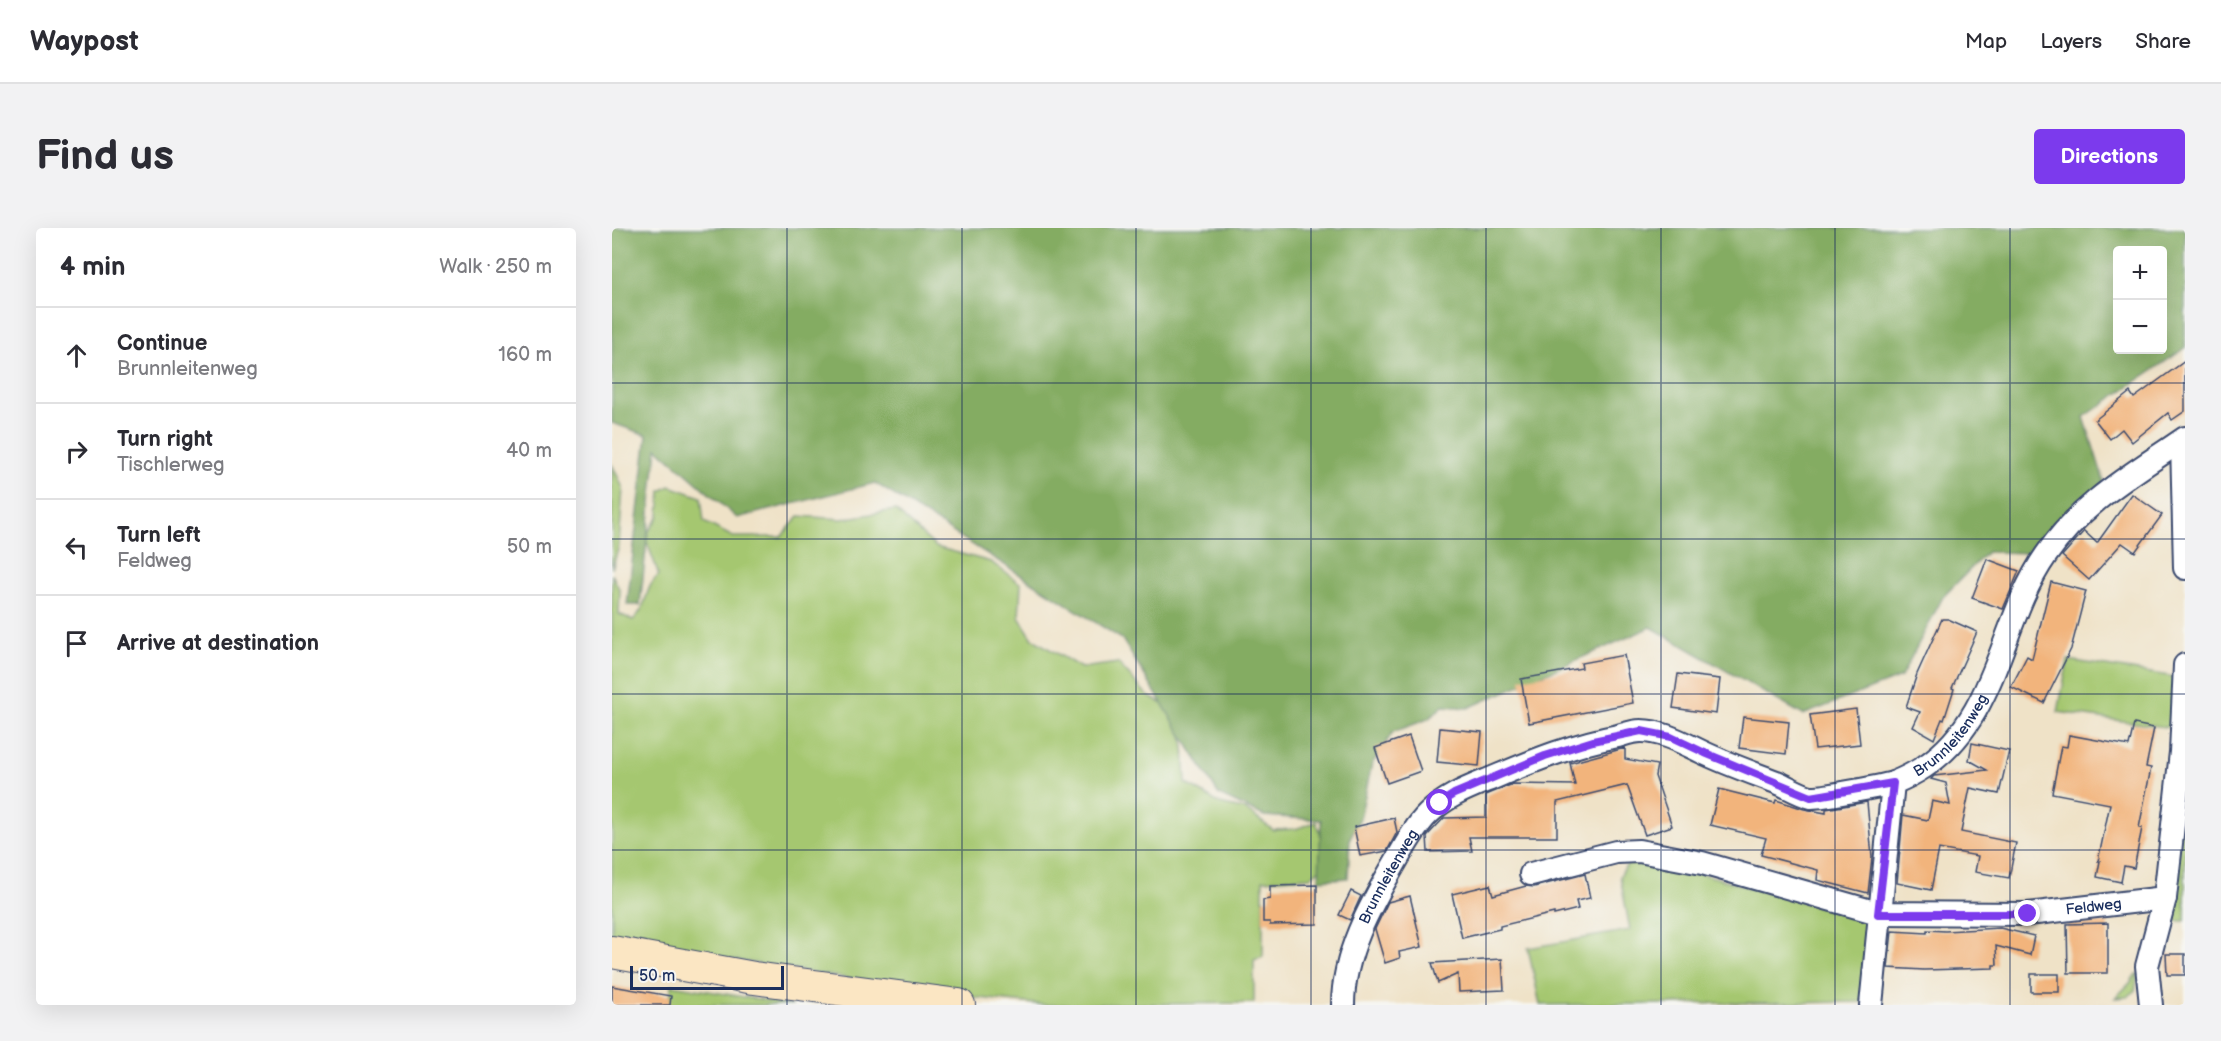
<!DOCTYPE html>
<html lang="en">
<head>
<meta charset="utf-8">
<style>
	:root { --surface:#fff; --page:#f2f2f3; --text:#2b2b33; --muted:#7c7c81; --line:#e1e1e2; --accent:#7c3aed }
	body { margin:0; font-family:"Balsamiq Sans",sans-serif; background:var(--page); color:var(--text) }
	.controls { position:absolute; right:18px; top:18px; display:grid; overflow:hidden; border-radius:6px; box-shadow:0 6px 24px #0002 }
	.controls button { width:54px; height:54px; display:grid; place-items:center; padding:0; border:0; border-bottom:2px solid var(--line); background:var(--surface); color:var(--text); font:30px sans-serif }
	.scale { position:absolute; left:18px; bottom:15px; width:154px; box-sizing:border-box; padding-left:6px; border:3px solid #1b2f5e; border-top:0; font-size:16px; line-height:21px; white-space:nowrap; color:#1b2f5e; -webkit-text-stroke:4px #f6f6f2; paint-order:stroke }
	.stop { position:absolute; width:18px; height:18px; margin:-14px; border:4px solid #7c3aed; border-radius:50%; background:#fff }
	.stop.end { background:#7c3aed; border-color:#fff; box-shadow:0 2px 6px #0008 }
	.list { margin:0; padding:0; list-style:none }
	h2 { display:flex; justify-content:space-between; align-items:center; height:78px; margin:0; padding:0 24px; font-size:26px }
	h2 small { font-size:20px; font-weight:400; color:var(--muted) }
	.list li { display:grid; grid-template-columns:39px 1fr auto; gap:18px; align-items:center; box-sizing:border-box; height:96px; padding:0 24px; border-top:2px solid var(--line) }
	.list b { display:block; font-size:22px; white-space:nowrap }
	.list p { margin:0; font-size:20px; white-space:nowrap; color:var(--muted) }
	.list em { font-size:20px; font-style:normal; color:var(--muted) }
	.icon { flex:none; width:33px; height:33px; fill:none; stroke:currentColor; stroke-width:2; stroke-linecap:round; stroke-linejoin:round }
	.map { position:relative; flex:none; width:1573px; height:777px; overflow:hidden; border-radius:6px }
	header { display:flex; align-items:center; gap:36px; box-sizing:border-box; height:84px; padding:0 30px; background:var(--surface); border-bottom:2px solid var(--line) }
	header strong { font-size:28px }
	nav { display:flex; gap:33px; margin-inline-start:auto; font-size:21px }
	.intro { display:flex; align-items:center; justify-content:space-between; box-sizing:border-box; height:144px; padding:0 36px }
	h1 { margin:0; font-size:42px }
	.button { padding:15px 27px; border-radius:6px; background:var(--accent); color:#fff; font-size:21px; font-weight:700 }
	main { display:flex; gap:36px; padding:0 36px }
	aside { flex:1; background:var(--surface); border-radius:6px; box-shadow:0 6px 24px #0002 }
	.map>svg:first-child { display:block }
	.green { fill:#a5c76f; stroke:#607b66; stroke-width:1.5 }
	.forest { fill:#84ac62; stroke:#506e60; stroke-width:1.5; fill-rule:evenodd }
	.building { fill:#f2b47c }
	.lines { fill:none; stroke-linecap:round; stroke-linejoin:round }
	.street-casing { stroke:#3b4a6e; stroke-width:26 }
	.secondary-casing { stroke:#3b4a6e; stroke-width:34 }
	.street { stroke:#fff; stroke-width:22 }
	.secondary { stroke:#fbe6c3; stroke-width:32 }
	.route { stroke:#7c3aed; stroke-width:8 }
	.grid { fill:none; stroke:#1b2f5e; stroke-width:1.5; stroke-opacity:0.55 }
	.labels { text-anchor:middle; stroke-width:6; stroke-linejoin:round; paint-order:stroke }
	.street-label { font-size:15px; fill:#1b2f5e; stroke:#f6f6f2 }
</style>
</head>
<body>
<header>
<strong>Waypost</strong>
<nav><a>Map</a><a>Layers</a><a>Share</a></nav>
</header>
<div class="intro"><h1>Find us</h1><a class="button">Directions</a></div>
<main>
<aside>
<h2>4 min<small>Walk · 250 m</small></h2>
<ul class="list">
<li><svg class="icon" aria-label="ahead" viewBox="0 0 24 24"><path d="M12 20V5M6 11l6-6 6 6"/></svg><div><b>Continue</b><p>Brunnleitenweg</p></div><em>160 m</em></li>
<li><svg class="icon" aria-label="right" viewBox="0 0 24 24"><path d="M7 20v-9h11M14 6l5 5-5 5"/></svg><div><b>Turn right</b><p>Tischlerweg</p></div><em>40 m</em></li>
<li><svg class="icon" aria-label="left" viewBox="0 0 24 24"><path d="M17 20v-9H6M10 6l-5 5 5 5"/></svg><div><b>Turn left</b><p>Feldweg</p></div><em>50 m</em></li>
<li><svg class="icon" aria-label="arrive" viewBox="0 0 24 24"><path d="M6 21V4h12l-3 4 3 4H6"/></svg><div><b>Arrive at destination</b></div></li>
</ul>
</aside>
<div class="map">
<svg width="1573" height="777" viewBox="0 0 1573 777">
	<rect width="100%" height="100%" fill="#f6f6f2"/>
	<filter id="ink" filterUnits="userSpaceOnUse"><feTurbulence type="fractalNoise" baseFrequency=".0167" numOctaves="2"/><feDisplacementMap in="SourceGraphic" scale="12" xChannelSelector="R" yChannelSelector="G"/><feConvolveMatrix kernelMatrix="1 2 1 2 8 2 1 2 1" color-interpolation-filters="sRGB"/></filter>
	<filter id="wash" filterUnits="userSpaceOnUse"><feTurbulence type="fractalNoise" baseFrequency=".008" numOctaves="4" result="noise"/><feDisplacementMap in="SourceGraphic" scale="24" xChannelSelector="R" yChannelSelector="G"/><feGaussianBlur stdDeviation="1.35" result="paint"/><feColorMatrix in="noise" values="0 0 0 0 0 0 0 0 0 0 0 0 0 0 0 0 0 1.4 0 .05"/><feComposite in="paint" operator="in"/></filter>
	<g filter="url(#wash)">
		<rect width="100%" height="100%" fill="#efe2c7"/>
		<g class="green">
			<polygon points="0,236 11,260 7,318 0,341"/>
			<path d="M58,258L89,269L92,294L121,309H169L187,288L230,291L283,282L324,319L379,334L409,356L407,389L421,411L469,440L506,435L536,468L566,484L572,519L574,555L608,576L634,582L661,602L683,601L704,594L709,607L708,641L698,649L651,652V729L642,732V775L433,777L331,766L0,712V346L8,363L7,386L21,392C37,378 31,360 47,347L33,309L47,288L49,263Z"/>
			<polygon points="1456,432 1563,449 1560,500 1446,484"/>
			<polygon points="1573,548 1573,693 1560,693"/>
			<polygon points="1030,629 1255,692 1258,697 1251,774 928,777 916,720 1018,702 1008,648 1019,630"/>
			<polygon points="1524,746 1526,746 1523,763 1515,769 1503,770 1518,755"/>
			<polygon points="60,757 181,777 57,777"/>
		</g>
		<path class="forest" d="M0,0H1573V120L1472,189L1492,253L1425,325L1375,324L1331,369L1289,449L1191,487L1039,399L856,480L831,478L816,491L781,504L760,536L748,590L738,610L736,650L707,652L709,592L652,588L607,567L510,411L263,255L125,290L45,220L28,377H15L35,207L0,195ZM1506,22H1550V122H1506Z"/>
		<g id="blocks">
			<g class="building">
				<polygon points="1573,133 1573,183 1560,192 1556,185 1520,214 1510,201 1498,211 1483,192 1518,164 1522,170"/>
				<polygon points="1520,266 1550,287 1523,324 1510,315 1477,352 1450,328 1472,303 1485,315"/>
				<polygon points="1375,331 1407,343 1391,381 1360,370"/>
				<polygon points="1439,354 1474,363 1459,421 1432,475 1399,459 1415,428 1420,431"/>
				<polygon points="1330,391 1336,391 1365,404 1340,460 1342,461 1332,492 1330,491 1322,511 1301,499 1308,484 1294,479 1305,446"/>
				<polygon points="1012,427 1021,475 917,495 909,451 970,440 969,435"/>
				<polygon points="1066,446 1108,451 1104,486 1061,480"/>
				<polygon points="1244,481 1248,516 1203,521 1198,487"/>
				<polygon points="1131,489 1177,494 1174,526 1127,520"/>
				<polygon points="1522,496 1542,500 1534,539 1539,540 1527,600 1530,600 1522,640 1512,638 1509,654 1485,649 1488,633 1486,633 1498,576 1440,565 1449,518 1455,519 1457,507 1517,518"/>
				<polygon points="828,500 870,504 867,538 825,534"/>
				<polygon points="797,508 809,543 775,555 763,520"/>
				<polygon points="1360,515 1397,523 1387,566 1358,560 1349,604 1404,615 1397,650 1363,644 1366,628 1327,621 1319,662 1285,655 1291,587 1316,592 1320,573 1338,577 1334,555 1319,551 1322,548 1375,542 1357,532"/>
				<polygon points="1013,520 1013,531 1045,537 1043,548 1060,598 1033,607 1015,557 945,574 945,609 857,609 860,623 816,624 815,608 832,590 874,589 874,567 901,556 963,557 958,535"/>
				<polygon points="1107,561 1163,575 1164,572 1192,581 1214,585 1214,581 1255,574 1260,629 1256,665 1205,652 1206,642 1149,627 1154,610 1098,597"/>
				<polygon points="782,590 785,604 775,623 748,628 742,599"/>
				<polygon points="973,646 978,670 964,673 966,681 942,687 942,685 888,698 888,701 850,710 840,666 878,657 881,667 914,658 922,659"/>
				<polygon points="705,657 705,696 658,697 658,694 651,694 651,672 658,671 658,658"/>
				<polygon points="739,663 749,668 738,692 727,687"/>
				<polygon points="798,668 810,719 787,724 788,730 773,735 763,701 776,674"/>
				<polygon points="1496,695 1496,745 1456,745 1455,696"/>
				<polygon points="1388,700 1422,708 1418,727 1384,718 1385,737 1381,737 1381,740 1312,742 1276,740 1280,703 1315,705 1315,702 1333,703"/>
				<polygon points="1554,726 1573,726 1573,747 1555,747"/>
				<polygon points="890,731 892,762 847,764 846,746 826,755 820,735"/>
				<rect x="1419" y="746" width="28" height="18"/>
				<polygon points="0,758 59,768 58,777 0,777"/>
			</g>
		</g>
	</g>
	<g filter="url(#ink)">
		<use href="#blocks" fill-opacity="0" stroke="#3b4a6e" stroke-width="1.5"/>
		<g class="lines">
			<g class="street-casing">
				<g id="street">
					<polyline points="1570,213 1573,340"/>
					<path id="s1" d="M919,646L1004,624L1027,623L1090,635L1266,685L1416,686L1553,670"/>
					<path id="s2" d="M731,777C731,726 758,678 783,635C793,618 802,600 816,586C835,567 859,559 883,549C923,532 963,516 1006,508C1013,506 1021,503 1029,503C1050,503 1071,515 1090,524C1115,536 1141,545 1167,555C1176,559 1189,567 1199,569C1208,570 1270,558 1281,555C1291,551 1303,545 1312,539C1387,489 1387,394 1434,327C1470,274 1521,246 1573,210"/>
					<polyline points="1259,777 1281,555"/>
					<polyline points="1539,777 1535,738 1553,670 1569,524 1573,437"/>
				</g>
			</g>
			<g class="secondary-casing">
				<polyline id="secondary" points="0,724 142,750 347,777"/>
			</g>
			<use href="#street" class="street"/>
			<use href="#secondary" class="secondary"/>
		</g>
	</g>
	<g class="lines" filter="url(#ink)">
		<polyline class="route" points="828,575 842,566 933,528 981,513 1029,503 1059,509 1093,525 1199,569 1281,555 1266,686 1416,686"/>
	</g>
	<path class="grid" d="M175,0V777M350,0V777M524,0V777M699,0V777M874,0V777M1049,0V777M1223,0V777M1398,0V777M0,155H1573M0,311H1573M0,466H1573M0,622H1573"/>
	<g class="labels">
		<g class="street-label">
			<text dy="5" stroke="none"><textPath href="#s2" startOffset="786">Brunnleitenweg</textPath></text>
			<text dy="5" stroke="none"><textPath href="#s2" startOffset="138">Brunnleitenweg</textPath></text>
			<text dy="5" stroke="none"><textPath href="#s1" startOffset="574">Feldweg</textPath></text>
		</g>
	</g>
</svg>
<div class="controls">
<button>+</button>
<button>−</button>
</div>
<div class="scale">50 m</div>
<div class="stop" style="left:828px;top:575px"></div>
<div class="stop end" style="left:1416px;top:686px"></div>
</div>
</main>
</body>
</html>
